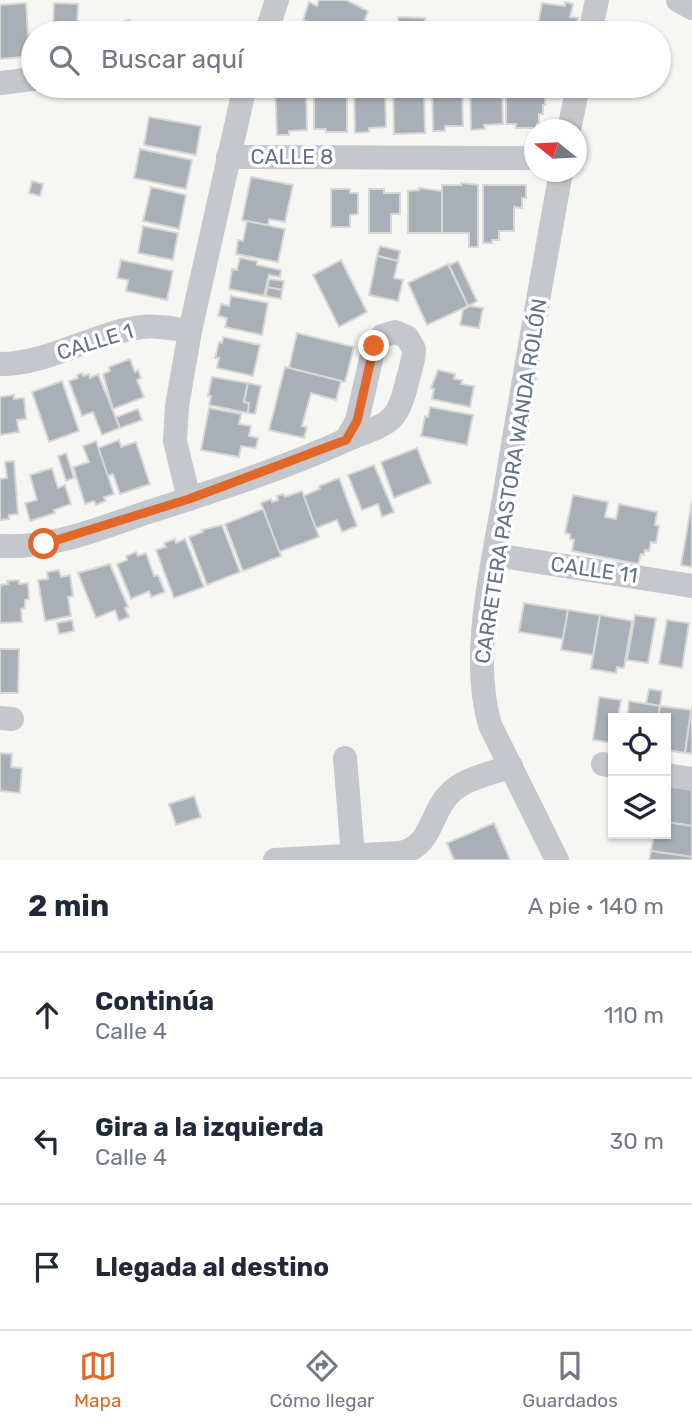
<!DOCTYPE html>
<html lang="es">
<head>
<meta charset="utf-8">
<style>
	:root { --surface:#fff; --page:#f2f2f3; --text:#1f2937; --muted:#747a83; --line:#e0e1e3; --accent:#e16828 }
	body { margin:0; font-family:Rubik,sans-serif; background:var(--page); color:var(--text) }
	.controls { position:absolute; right:21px; bottom:21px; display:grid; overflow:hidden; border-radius:0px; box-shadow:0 2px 5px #0004 }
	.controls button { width:63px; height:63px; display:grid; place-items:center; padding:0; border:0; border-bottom:2px solid var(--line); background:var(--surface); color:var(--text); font:35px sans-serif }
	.compass { position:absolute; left:524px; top:119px; width:63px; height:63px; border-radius:50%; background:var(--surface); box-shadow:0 2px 5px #0004; rotate:288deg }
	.stop { position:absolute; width:21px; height:21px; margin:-16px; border:5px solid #e16828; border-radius:50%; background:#fff }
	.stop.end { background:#e16828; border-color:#fff; box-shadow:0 2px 7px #0008 }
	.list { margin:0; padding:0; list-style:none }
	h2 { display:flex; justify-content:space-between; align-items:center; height:91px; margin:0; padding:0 28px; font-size:30px }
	h2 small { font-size:23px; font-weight:400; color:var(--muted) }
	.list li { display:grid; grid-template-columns:46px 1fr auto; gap:21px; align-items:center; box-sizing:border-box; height:126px; padding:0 28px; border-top:2px solid var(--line) }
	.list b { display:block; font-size:26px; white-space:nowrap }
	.list p { margin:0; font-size:23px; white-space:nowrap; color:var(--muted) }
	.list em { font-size:23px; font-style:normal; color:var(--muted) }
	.icon { flex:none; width:38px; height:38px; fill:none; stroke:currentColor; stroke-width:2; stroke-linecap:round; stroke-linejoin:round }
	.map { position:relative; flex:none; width:692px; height:860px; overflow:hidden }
	.search { position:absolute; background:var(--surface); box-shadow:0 2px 5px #0004; left:21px; right:21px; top:21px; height:77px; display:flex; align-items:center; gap:18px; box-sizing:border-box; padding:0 24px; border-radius:38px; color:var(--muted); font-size:26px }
	.sheet { height:469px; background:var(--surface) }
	nav { display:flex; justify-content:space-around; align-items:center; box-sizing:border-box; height:98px; border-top:2px solid var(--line); background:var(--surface); font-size:19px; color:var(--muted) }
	nav a { display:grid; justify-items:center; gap:4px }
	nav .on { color:var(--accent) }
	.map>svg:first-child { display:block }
	.building { fill:#a8afb6; stroke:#d7d8d5; stroke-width:2 }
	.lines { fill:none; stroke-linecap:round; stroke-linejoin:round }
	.minor { stroke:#c4c7cb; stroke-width:24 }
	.route { stroke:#e16828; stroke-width:9 }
	.labels { text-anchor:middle; stroke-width:7; stroke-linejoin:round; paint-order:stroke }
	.street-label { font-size:21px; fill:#657384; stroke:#fff }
</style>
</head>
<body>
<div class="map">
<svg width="692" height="860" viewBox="0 0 692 860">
	<rect width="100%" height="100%" fill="#f6f6f3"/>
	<g class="building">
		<polygon points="319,0 346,0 368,11 360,33 350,30 350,33 326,24 325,28 303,20 309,2 317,6"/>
		<polygon points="565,2 573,4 570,17 578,18 576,31 538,25 542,3 565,6"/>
		<polygon points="26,3 28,35 33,34 33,56 0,59 0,5"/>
		<polygon points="54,3 78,4 77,31 53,31"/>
		<polygon points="398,17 425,18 425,33 398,33"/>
		<polygon points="130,20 134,33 110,33 108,26"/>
		<polygon points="538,25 567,30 567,33 537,33"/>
		<polygon points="275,86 306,86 307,130 289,131 289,135 277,135"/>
		<polygon points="354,86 385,86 386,127 369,128 369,132 355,133"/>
		<polygon points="432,86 462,86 463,126 445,126 445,131 433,131"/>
		<polygon points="502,86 503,124 484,125 485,129 471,130 470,87"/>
		<polygon points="506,86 545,86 545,105 543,105 543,114 539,114 539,124 537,124 536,128 516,128 516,124 506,124"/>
		<polygon points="424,87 425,133 394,134 393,88"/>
		<polygon points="314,89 347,89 347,132 326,132 326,129 314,129"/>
		<polygon points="149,117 201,126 196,155 144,145"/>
		<polygon points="140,149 192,160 186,189 134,178"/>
		<polygon points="251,177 293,185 285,222 269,219 268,225 242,220"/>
		<polygon points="32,181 43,184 40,196 29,193"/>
		<polygon points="461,183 478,185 478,247 469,247 469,233 442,233 442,185 461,185"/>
		<polygon points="483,185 526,185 526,198 522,198 522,208 514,207 514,231 499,231 499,240 492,240 492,243 483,243"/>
		<polygon points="151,187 186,195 179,229 143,221"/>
		<polygon points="419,188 442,191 442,233 408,233 408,191 419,190"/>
		<polygon points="331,189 350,189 350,193 358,193 358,214 350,215 350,227 331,227"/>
		<polygon points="369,189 384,189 384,193 400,193 400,214 391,214 391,233 369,233"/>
		<polygon points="247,221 285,229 278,262 236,254 238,240 243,241"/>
		<polygon points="143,226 178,233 173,260 138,253"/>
		<polygon points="380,246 400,251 398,261 377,256"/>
		<polygon points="377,256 398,261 394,278 403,280 398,301 369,295"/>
		<polygon points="240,258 257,261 257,265 281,270 280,277 269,275 264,296 229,289 232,269 237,270"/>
		<polygon points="121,260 173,271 167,300 126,291 128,280 117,278"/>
		<polygon points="341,260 367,312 339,327 313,275"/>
		<polygon points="458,261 477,301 468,306 449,265"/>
		<polygon points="448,264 468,306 427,325 408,283"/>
		<polygon points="269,279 284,281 282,290 267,287"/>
		<polygon points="267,287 282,290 281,299 266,296"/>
		<polygon points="231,296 268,303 262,335 225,327 227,318 218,316 221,304 229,306"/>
		<polygon points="470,306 483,308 479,328 460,325 463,310"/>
		<polygon points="297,333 354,347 345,382 289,368"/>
		<polygon points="223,337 260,345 253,376 217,368 219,358 215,358 219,342 222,343"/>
		<polygon points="130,359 135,372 138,370 141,378 137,380 144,397 113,409 103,374 110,371 109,367"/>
		<polygon points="285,367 341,381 336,400 311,393 302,426 307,427 304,438 269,430"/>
		<polygon points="438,370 455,374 454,379 462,380 461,384 474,386 470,407 432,399 434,389 431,388"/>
		<polygon points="82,373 83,376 89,374 90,378 98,374 120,428 102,435 93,412 82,416 69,381 78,378 77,375"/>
		<polygon points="212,377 248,383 244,402 249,403 248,413 209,405 211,396 208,396"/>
		<polygon points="62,381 79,431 49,442 32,392"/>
		<polygon points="248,383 261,386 255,414 248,413 249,403 244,402"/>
		<polygon points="14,395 14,399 24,398 26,419 17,420 19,432 0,435 0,397"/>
		<polygon points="430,407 473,415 467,445 421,436 425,416 428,417"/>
		<polygon points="209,408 241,414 239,424 251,426 249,436 258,438 256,448 241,446 239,457 201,450"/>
		<polygon points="138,409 142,420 120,428 116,417"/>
		<polygon points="119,440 121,447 136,442 150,484 120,494 113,474 107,476 98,448"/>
		<polygon points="96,441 114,494 104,497 106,501 96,505 94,501 85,504 73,467 89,462 83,446"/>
		<polygon points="417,448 431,483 394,498 381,462"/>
		<polygon points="66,453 74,478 66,481 58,456"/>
		<polygon points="14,461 18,514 9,515 9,519 0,520 0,479 7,478 5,462"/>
		<polygon points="374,465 394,512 382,517 378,504 362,510 348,475"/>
		<polygon points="52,468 58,488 65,485 71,504 54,510 55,513 30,521 25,503 37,500 30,475"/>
		<polygon points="339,478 357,526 342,532 337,520 316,528 303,496 320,489 319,486"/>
		<polygon points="302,491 319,537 279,552 261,503 271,499 272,502 278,500 277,496 283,494 285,497"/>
		<polygon points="573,495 608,502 605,517 616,519 619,504 657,512 655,525 659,526 656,543 651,542 649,551 645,550 644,555 641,554 638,564 572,551 574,540 570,539 570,534 565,533"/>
		<polygon points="692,501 692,567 681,565"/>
		<polygon points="263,509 281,556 243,571 225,524"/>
		<polygon points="222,525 240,572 207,585 189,537 203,532 202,530"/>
		<polygon points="175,539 176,543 185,539 204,587 174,598 156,550 166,547 164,543"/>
		<polygon points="136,552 138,556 146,553 154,576 158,575 165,592 151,597 149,591 131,599 117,564 127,560 126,556"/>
		<polygon points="110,564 128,607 125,608 129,617 119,621 115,610 96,618 78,573"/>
		<polygon points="59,570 61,577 70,575 73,596 68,597 71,616 45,621 38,580 48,579 47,572"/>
		<polygon points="19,580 19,584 28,583 29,599 25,600 25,608 21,609 22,622 0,623 0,585 8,584 7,581"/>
		<polygon points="524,603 568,610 563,639 519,632"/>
		<polygon points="568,610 600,615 593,655 561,650"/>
		<polygon points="600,615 632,621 624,668 617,667 616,673 591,669"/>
		<polygon points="635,615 656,618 648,663 627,660"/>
		<polygon points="72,620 74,631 59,634 57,623"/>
		<polygon points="667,620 689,623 682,668 659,664"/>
		<polygon points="0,649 19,649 18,693 0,693"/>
		<polygon points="649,689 662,691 660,706 646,703"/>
		<polygon points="599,697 621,700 618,718 613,718 613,743 593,740"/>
		<polygon points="629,701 660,706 658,718 627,718"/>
		<polygon points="660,706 691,710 685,753 666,750 666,718 658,718"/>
		<polygon points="692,706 692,754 685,753"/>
		<polygon points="0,753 12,754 11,767 22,768 20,793 0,791"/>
		<polygon points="670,784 692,787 692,826 666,822 666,791 669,791"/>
		<polygon points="194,796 201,817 176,825 169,804"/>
		<polygon points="666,822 692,826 692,857 651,851 654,834 666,834"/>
		<polygon points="494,823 510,860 454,860 447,843"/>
		<polygon points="651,851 692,857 692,860 649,860"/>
	</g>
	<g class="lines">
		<g class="minor">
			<polyline points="678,0 692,8"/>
			<polyline points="266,33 277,0"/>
			<polyline points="590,33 597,0"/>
			<polyline points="0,83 33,79"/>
			<polyline points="569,130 578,86"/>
			<polyline points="228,157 534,158"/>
			<path d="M395,332L407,337L414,349C414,360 410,371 407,382C397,427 386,423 346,440L357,421L374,346L382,336Z"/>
			<path d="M0,364C50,364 93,333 142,327C158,325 174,329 190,331"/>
			<polyline points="189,499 175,441 177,406 190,331 245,86"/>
			<path d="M0,546C50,549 98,529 145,513C211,492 283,469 346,440"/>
			<polyline points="495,555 692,586"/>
			<polyline points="0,718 12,719"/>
			<polyline points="345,758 353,856"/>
			<polyline points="603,764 613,766"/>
			<polyline points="666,775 692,779"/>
			<path d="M275,860L399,853C433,847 429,814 450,793C465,778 491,774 511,766"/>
			<path d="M557,860L490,725C469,654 494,560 506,487C523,382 542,277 561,172"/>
		</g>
	</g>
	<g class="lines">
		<polyline class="route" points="44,544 189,499 346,440 357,421 374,346"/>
	</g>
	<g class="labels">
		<g class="street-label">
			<text x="292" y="164">CALLE 8</text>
			<text transform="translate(95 342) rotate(-17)" y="7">CALLE 1</text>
			<text transform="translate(511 481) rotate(-81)" y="7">CARRETERA PASTORA WANDA ROLÓN</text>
			<text transform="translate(594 570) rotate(8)" y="7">CALLE 11</text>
		</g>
	</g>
</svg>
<div class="controls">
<button><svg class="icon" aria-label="locate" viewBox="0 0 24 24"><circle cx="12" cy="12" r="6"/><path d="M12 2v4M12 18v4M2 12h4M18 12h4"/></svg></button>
<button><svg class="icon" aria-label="layers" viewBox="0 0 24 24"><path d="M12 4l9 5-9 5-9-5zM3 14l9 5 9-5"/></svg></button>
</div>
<svg class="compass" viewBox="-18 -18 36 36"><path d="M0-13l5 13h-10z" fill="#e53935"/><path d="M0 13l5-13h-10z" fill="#747a83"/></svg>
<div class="stop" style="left:44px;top:544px"></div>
<div class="stop end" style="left:374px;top:346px"></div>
<div class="search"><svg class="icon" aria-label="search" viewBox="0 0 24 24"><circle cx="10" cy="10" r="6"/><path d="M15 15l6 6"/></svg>Buscar aquí</div>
</div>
<section class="sheet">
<h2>2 min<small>A pie · 140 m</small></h2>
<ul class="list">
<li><svg class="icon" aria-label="ahead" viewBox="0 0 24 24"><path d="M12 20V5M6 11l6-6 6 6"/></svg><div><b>Continúa</b><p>Calle 4</p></div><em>110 m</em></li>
<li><svg class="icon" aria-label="left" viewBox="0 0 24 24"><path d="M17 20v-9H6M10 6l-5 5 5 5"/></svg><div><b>Gira a la izquierda</b><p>Calle 4</p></div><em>30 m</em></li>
<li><svg class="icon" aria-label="arrive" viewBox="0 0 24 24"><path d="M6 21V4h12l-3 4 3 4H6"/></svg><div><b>Llegada al destino</b></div></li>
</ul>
</section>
<nav>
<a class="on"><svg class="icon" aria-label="map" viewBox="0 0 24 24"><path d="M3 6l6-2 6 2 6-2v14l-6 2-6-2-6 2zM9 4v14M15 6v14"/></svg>Mapa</a>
<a><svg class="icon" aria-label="directions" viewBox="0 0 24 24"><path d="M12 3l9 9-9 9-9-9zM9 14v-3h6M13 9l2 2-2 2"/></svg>Cómo llegar</a>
<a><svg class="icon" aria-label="saved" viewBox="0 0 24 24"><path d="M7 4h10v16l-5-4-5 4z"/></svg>Guardados</a>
</nav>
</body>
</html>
